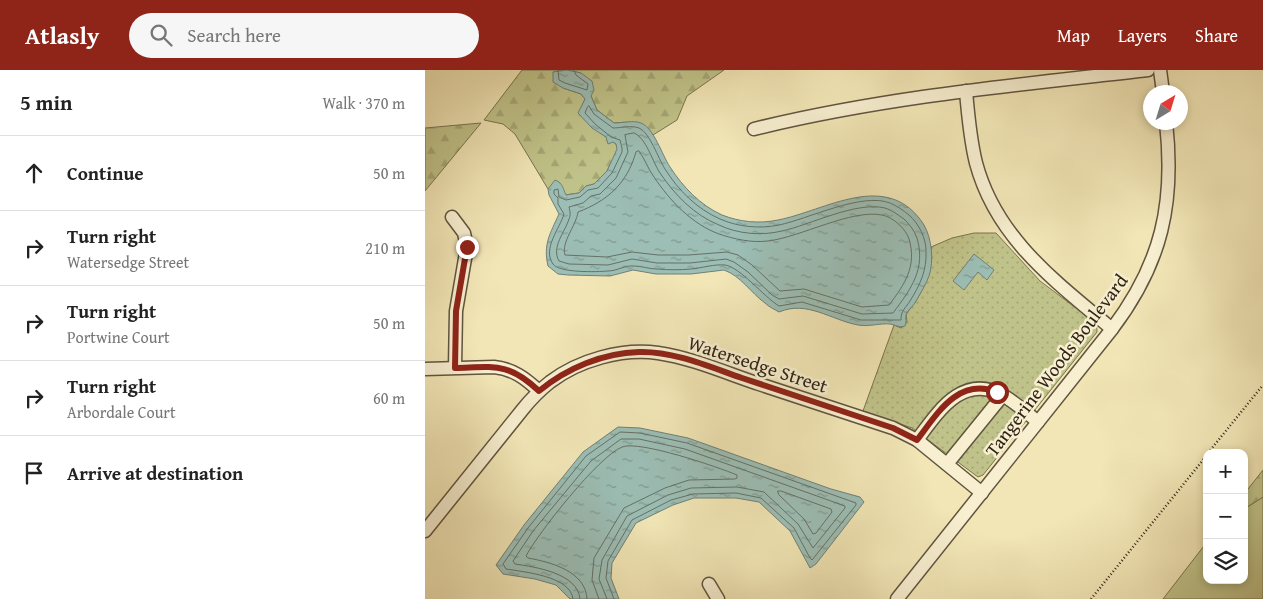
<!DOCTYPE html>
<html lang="en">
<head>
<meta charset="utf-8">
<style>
	:root { --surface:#fff; --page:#f6f6f6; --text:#222; --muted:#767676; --line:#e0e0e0; --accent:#8f2418 }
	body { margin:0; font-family:"Gentium Book Plus",serif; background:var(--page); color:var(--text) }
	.controls { position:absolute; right:15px; bottom:15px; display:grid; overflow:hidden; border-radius:10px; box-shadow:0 2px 8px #0003 }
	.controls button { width:45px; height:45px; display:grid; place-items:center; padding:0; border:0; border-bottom:1px solid var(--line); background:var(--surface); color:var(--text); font:25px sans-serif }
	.compass { position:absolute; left:718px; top:15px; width:45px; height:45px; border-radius:50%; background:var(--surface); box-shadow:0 2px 8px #0003; rotate:38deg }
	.stop { position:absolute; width:15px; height:15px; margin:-11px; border:4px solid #8f2418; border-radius:50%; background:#fff }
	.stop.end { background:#8f2418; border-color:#fff; box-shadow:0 1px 5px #0008 }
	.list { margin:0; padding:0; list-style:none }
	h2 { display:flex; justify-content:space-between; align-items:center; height:65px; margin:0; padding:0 20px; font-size:21px }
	h2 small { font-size:16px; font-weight:400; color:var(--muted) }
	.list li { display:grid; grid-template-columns:32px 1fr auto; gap:15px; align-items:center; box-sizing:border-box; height:75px; padding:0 20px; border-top:1px solid var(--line) }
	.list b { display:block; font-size:19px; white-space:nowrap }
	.list p { margin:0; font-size:16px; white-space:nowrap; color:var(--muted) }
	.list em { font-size:16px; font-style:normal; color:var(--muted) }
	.icon { flex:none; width:28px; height:28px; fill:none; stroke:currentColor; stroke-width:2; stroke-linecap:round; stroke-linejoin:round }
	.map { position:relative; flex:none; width:838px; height:529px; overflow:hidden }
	header { display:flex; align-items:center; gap:30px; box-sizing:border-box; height:70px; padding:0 25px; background:var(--accent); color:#fff }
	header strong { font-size:24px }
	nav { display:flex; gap:28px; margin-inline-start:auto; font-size:18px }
	.search { width:350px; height:45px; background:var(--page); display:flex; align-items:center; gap:12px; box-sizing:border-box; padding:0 18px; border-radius:28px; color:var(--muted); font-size:19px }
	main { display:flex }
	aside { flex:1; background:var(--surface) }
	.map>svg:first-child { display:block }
	.grass { fill:#c0c389; stroke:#787450 }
	.forest { fill:url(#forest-firs); stroke:#787450 }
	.park { fill:url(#park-dots); stroke:#787450 }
	.water { fill:url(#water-ripples); stroke:#718076 }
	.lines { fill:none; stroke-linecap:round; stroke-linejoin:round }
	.shore { stroke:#667166; stroke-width:1 }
	.minor-casing { stroke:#60543f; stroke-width:15 }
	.path { stroke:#302417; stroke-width:2.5; stroke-dasharray:1 2.5; stroke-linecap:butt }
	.minor { stroke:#f7efd0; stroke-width:12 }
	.route { stroke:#8f2418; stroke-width:6 }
	.labels { text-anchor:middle; stroke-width:5; stroke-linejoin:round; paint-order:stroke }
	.street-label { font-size:19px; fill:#302417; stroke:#f7efd0 }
</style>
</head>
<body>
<header>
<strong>Atlasly</strong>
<div class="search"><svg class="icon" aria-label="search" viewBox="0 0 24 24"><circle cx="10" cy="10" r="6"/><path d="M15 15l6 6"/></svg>Search here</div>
<nav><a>Map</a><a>Layers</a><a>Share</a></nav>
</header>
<main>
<aside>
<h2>5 min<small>Walk · 370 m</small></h2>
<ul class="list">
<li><svg class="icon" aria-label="ahead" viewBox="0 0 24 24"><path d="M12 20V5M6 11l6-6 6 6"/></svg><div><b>Continue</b></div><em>50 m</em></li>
<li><svg class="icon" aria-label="right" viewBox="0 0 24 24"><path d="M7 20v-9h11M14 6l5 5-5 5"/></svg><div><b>Turn right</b><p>Watersedge Street</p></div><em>210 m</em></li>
<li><svg class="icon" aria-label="right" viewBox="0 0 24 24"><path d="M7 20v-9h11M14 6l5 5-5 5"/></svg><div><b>Turn right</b><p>Portwine Court</p></div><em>50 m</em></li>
<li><svg class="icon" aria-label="right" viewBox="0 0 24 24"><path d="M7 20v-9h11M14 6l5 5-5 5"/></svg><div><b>Turn right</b><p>Arbordale Court</p></div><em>60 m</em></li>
<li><svg class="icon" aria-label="arrive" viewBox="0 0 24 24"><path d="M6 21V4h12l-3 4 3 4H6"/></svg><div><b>Arrive at destination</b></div></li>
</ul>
</aside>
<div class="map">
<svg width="838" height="529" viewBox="0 0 838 529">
	<defs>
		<pattern id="forest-firs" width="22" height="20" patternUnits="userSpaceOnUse" patternTransform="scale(1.25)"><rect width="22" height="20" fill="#c0c389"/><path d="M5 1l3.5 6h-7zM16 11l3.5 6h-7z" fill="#a5a776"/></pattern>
		<pattern id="park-dots" width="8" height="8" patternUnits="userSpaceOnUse" patternTransform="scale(1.25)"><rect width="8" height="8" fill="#c0c389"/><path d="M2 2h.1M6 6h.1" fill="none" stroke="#a5a776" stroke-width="1.8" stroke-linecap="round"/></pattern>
		<pattern id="water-ripples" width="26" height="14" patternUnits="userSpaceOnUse" patternTransform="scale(1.25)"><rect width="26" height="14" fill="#9cbeb5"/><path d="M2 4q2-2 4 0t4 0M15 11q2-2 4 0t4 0" fill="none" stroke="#809a92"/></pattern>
	</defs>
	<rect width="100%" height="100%" fill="#f2e6b6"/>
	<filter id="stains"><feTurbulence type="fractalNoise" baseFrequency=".004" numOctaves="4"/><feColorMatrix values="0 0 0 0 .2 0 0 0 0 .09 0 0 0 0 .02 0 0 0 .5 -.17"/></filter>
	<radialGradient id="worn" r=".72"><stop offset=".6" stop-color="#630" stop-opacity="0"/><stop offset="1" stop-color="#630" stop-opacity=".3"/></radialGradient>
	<polygon class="grass" points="838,427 838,529 738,529 782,472 782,510 819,510 819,439"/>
	<g class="forest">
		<polygon points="97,0 138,0 128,2 138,18 156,24 160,29 154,43 174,62 191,74 193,79 182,101 169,114 161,116 154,123 140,125 134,112 131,111 123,119 90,64 78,54 59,50"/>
		<path d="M142,0H299L262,26L252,50L228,65C219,50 205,52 189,53L172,40L156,3Z"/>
		<polygon points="56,53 0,121 0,58"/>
		<polygon points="838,400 838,427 819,439 819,424"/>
	</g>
	<path class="park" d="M549,163H571L615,211L667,250C671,254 672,256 672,262L558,405L553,407L487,358L438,341L469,255L476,258L482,252L481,244C497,225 508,203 506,177L527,168Z"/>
	<g class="water">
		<path d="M142,0L156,3L167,11L169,20L166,26L172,40L189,53C198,53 208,50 216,53C229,58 237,85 245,97C258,117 275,135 297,145C315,152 334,154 353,150C400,141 463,98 499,155C507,169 509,191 504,206C501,215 494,225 490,233C487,237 482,241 481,245C480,249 482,252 480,256C474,258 471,255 465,254C455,253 444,257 433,255C406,250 382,230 354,242C349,239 344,237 340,233C326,223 316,206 299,200L266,204H231L208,200L185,206L143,205L133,204L123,196C118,174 125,164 134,144L124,125L123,119L130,110C138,113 138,119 141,125L154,123L161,116L169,114L182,101L192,79L191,74L188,72L183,74L181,67L167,58L153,43L160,29L156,24L138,18L128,12V2Z"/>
		<polygon points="549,184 569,200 562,210 553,202 539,220 528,211"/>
		<polygon points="193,357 215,358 263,368 406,419 435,427 439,432 391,494 385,498 365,461 334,432 311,428 269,428 248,435 211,453 187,493 186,508 194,529 145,529 131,515 110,509 78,504 71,495 99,455 158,382"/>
	</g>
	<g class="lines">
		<g class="shore">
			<polyline points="133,0 134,10 140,13 162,20 163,14 151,5 149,0"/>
			<path d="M164,36L169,44L188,58C196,58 206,55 214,58C225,63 233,88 240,99C253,120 272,139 295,149C313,157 335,159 354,155C383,149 437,122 465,133C472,136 478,140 484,145C494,154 501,168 501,181C502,200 495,215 485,231C480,239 476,240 476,250H436L377,232L354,236C339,227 315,197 300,195C289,194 277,198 266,199C255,200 243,200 232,199C224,199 217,196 209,196C200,195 192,201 183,201C172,202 134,203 128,194C117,179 135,158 139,144L133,134V128L129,124V120L133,119L134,127L141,130L155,127L163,120L173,118L187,103L197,82V78L195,70L186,67L170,54L160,43L162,38Z"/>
			<path d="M209,63C221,67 228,93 235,103C250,125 269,145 294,155C313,164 336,166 357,161C385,155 431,131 460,138C467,140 473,145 479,149C485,155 489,160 492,168C501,199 486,219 468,243L437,244L378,226L354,229L347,225L323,202L309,192L301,189L265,193H232L207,189L183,195L144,194L134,191C126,177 140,162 144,149C146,145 145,141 144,137L158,133L166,126L175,124L191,108L203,82L200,65Z"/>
			<path d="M214,81C220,89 223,99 229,107C245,131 267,154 294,164C309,169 326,173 343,171C376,167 426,139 457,145C468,147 481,159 484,169C492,196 480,214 464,235L437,237L379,219L355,221L327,195L313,185L302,182L264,185H233L207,182L182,187L140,185C136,172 151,156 153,142C182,131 202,114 211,82Z"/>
			<polygon points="353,421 356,421 406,439 407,442 391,463 388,464 379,449 354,425"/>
			<path d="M148,529C146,506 99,502 81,499L78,494L103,458L161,386L195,362L215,363L262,373L431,433V435L387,490L385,488L369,458L336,428L311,423L268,424L246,430L207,450L183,491L181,508L189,529"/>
			<path d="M155,529C153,503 110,497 90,494L88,491L108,461L166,391L196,369H214L260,379L420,436V438L388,478L373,454L339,422L312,417L266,418L243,425L202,446L177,490L174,509L182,529"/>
			<path d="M162,529C161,501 125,492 103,488L101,486C113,463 174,386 197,377C214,370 293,397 312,405V408L310,409L264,410L240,418L199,438L169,488L167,510L174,529"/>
		</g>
		<g class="minor-casing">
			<g id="minor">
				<polyline points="735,0 738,22"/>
				<path d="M541,21C543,45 545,69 551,93C571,168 630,211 687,259"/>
				<path d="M329,59C459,27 591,15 723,0"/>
				<polyline points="27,147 39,163 42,177 31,241 30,297"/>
				<path d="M0,299L69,297C88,299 100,308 114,321"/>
				<path d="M492,370C513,342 538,302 579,326C591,333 602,343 613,352"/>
				<polyline points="522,394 578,325"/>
				<path d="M0,461L98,339C106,329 115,320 125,312C154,290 197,278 233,283C267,288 301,303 334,314C379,329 423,343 468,358L492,370L557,423"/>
				<polyline points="284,514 293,529"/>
				<path d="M472,529L687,259C737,193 750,133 741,52"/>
			</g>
		</g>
		<g class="path">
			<polyline points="783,383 838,315"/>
			<polyline points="666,529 782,385"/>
		</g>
		<use href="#minor" class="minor"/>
	</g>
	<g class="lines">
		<path class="route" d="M42,177L31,241L30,298C70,297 83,292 114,321C142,298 178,283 214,282C249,281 285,297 317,308C367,325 418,341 468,358L492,370C512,344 533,307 572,322"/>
	</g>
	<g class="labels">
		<g class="street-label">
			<text transform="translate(333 294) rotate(18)" y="7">Watersedge Street</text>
			<text transform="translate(631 295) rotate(-53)" y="7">Tangerine Woods Boulevard</text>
		</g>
	</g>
	<rect width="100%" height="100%" filter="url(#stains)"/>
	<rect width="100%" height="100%" fill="url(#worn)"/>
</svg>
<div class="controls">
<button>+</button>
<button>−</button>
<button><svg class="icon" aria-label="layers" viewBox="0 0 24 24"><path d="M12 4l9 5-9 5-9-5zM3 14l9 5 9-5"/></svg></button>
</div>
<svg class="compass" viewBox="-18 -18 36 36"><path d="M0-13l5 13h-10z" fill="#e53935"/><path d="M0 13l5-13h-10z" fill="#767676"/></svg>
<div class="stop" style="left:572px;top:322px"></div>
<div class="stop end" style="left:42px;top:177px"></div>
</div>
</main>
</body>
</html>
